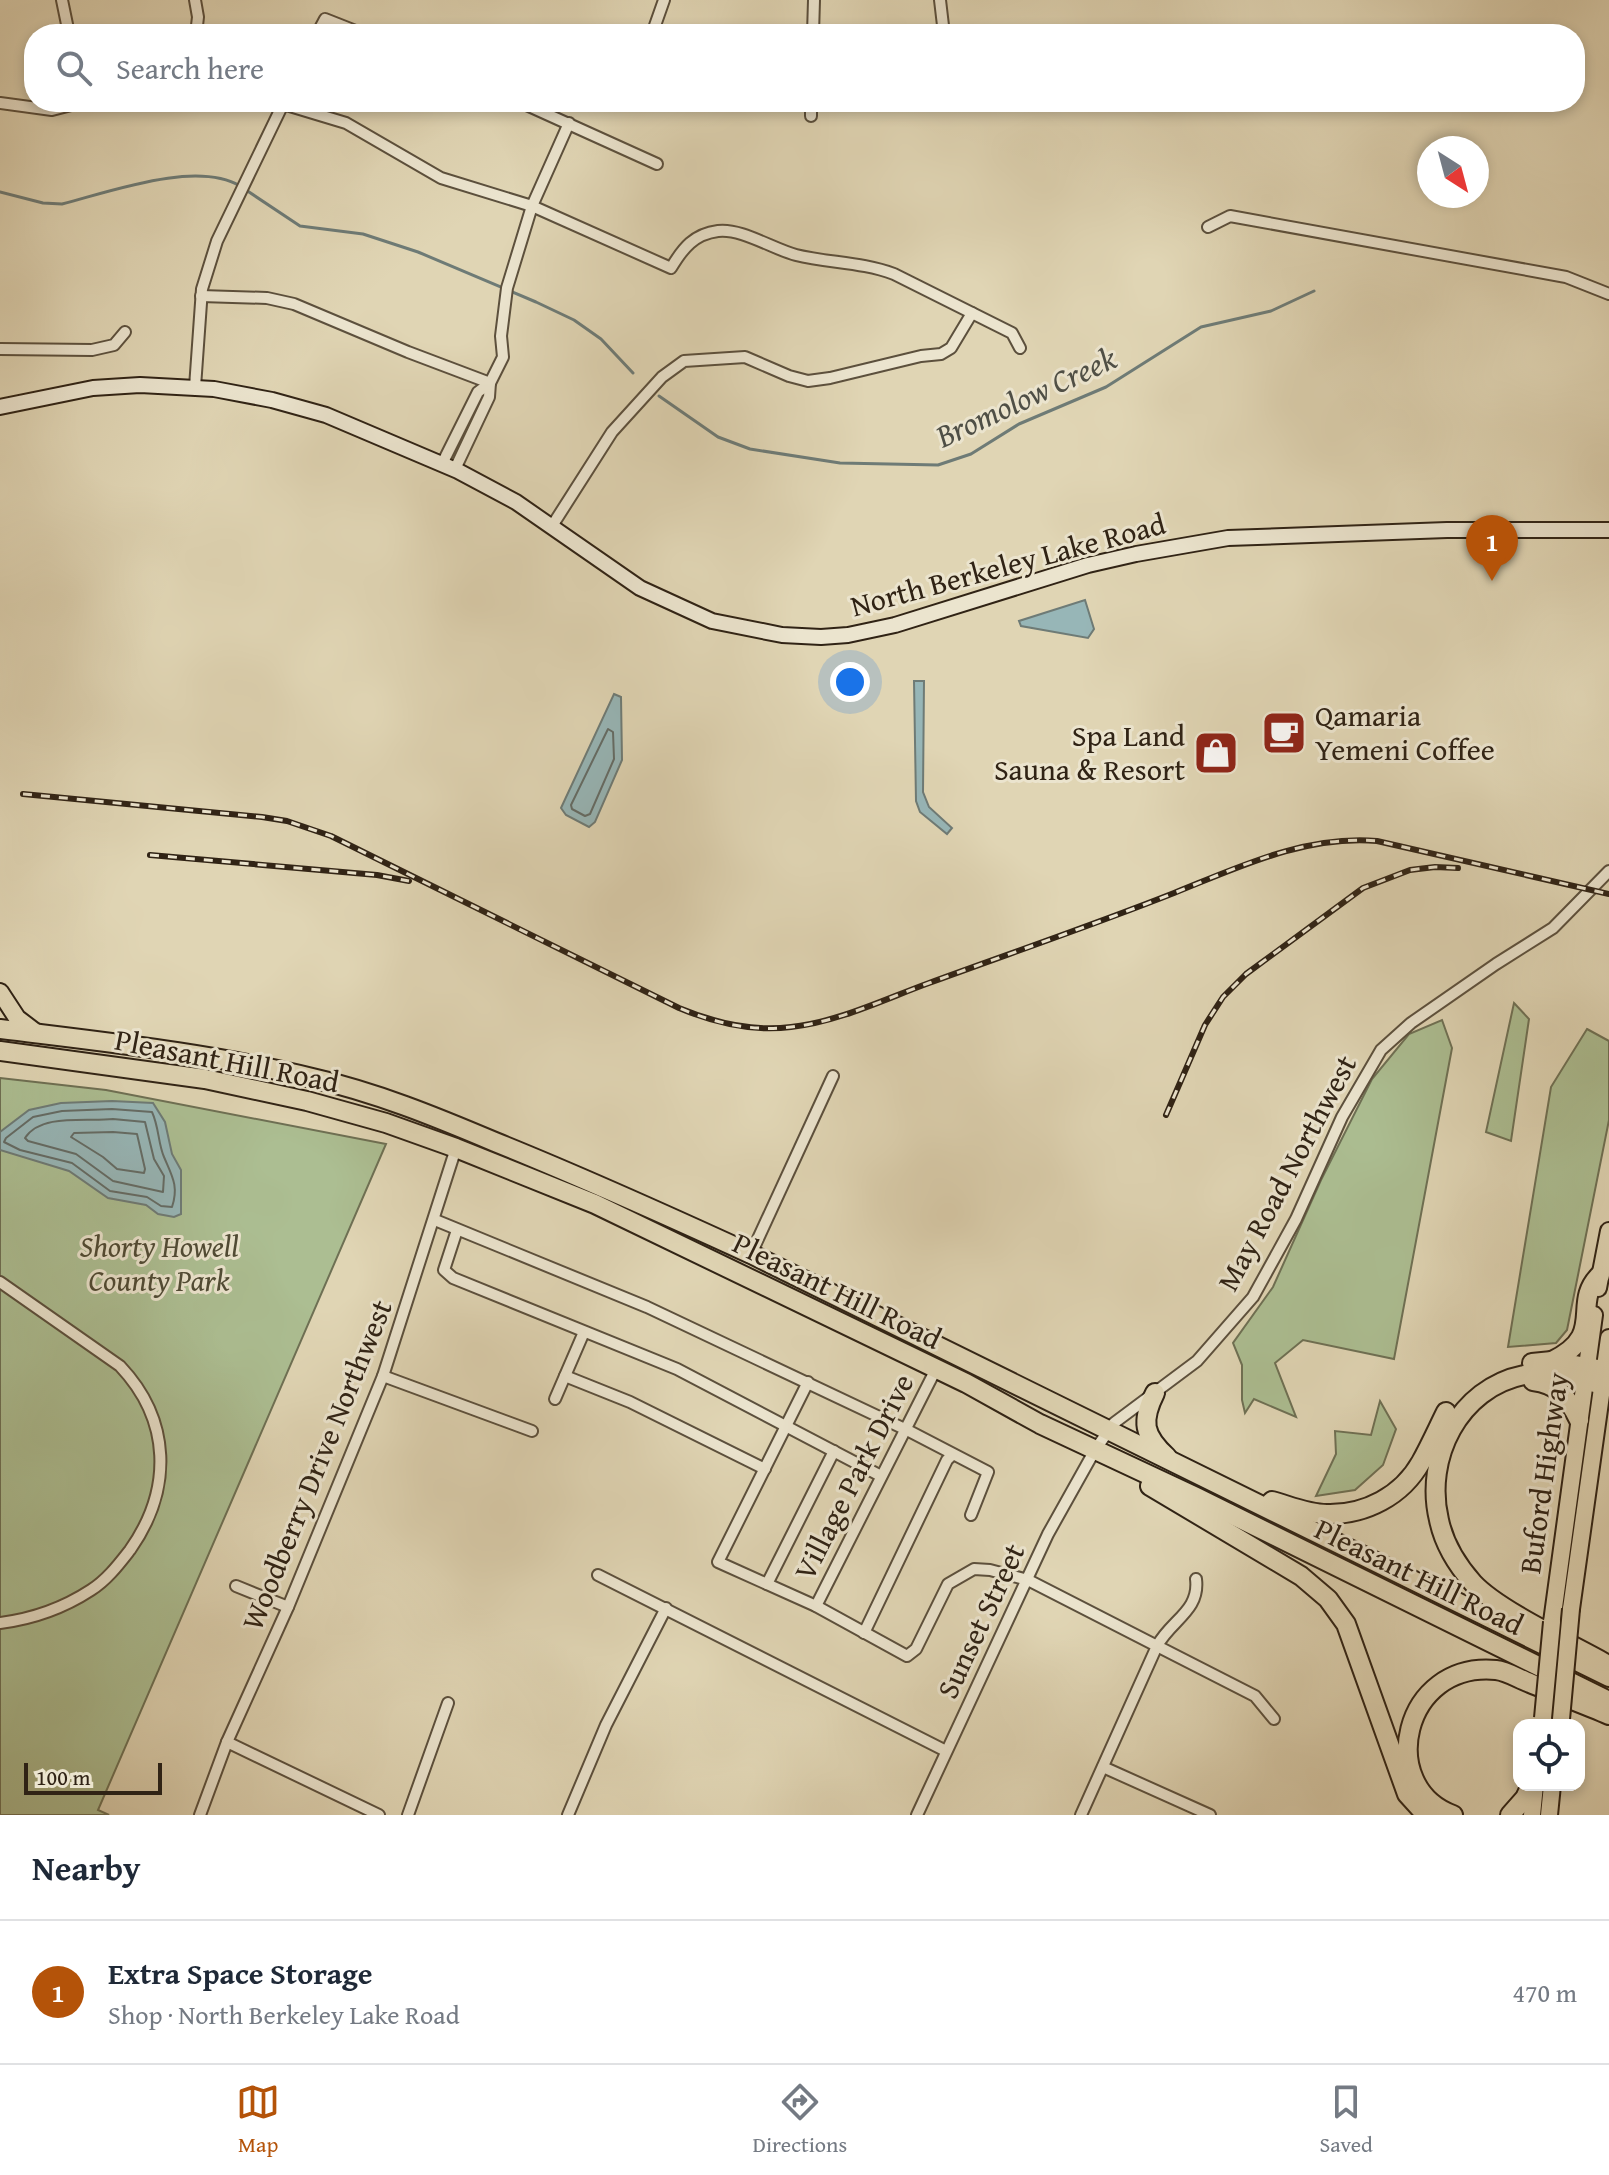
<!DOCTYPE html>
<html lang="en">
<head>
<meta charset="utf-8">
<style>
	:root { --surface:#fff; --page:#f2f2f3; --text:#1f2937; --muted:#747a83; --line:#e0e1e3; --accent:#b45309 }
	body { margin:0; font-family:"Gentium Book Plus",serif; background:var(--page); color:var(--text) }
	.controls { position:absolute; right:24px; bottom:24px; display:grid; overflow:hidden; border-radius:16px; box-shadow:0 4px 12px #0003 }
	.controls button { width:72px; height:72px; display:grid; place-items:center; padding:0; border:0; border-bottom:2px solid var(--line); background:var(--surface); color:var(--text); font:40px sans-serif }
	.compass { position:absolute; left:1417px; top:136px; width:72px; height:72px; border-radius:50%; background:var(--surface); box-shadow:0 4px 12px #0003; rotate:144deg }
	.scale { position:absolute; left:24px; bottom:20px; width:138px; box-sizing:border-box; padding-left:8px; border:4px solid #302315; border-top:0; font-size:22px; line-height:28px; white-space:nowrap; color:#302315; -webkit-text-stroke:6px #ebe4ce; paint-order:stroke }
	.you { position:absolute; left:850px; top:682px; width:28px; height:28px; margin:-20px; border:6px solid #fff; border-radius:50%; background:#1a73e8; box-shadow:0 0 0 12px #1a73e833 }
	.badge { display:grid; place-items:center; width:52px; height:52px; border-radius:50%; background:var(--accent); color:#fff; font-size:26px; font-weight:700 }
	.pin { position:absolute; translate:-50% -66px; filter:drop-shadow(0 2px 4px #0008) }
	.pin::after { content:''; position:absolute; top:42px; width:28px; height:24px; background:inherit; clip-path:polygon(0 0,100% 0,50% 100%) }
	.list { margin:0; padding:0; list-style:none }
	h2 { display:flex; justify-content:space-between; align-items:center; height:104px; margin:0; padding:0 32px; font-size:34px }
	h2 small { font-size:26px; font-weight:400; color:var(--muted) }
	.list li { display:grid; grid-template-columns:52px 1fr auto; gap:24px; align-items:center; box-sizing:border-box; height:144px; padding:0 32px; border-top:2px solid var(--line) }
	.list b { display:block; font-size:30px; white-space:nowrap }
	.list p { margin:0; font-size:26px; white-space:nowrap; color:var(--muted) }
	.list em { font-size:26px; font-style:normal; color:var(--muted) }
	.icon { flex:none; width:44px; height:44px; fill:none; stroke:currentColor; stroke-width:2; stroke-linecap:round; stroke-linejoin:round }
	.map { position:relative; flex:none; width:1609px; height:1815px; overflow:hidden }
	.search { position:absolute; background:var(--surface); box-shadow:0 4px 12px #0003; left:24px; right:24px; top:24px; height:88px; display:flex; align-items:center; gap:20px; box-sizing:border-box; padding:0 28px; border-radius:32px; color:var(--muted); font-size:30px }
	.sheet { height:248px; background:var(--surface) }
	nav { display:flex; justify-content:space-around; align-items:center; box-sizing:border-box; height:112px; border-top:2px solid var(--line); background:var(--surface); font-size:22px; color:var(--muted) }
	nav a { display:grid; justify-items:center; gap:4px }
	nav .on { color:var(--accent) }
	.map>svg:first-child { display:block }
	.green { fill:#acbe92; stroke:#6e7054; stroke-width:2 }
	.water { fill:#97b6b7; stroke:#6e7b76; stroke-width:2 }
	.lines { fill:none; stroke-linecap:round; stroke-linejoin:round }
	.shore { stroke:#646c66; stroke-width:2 }
	.stream { stroke:#6e7b76; stroke-width:3 }
	.street-casing { stroke:#5c503d; stroke-width:14 }
	.secondary-casing { stroke:#302315; stroke-width:18 }
	.primary-casing { stroke:#302315; stroke-width:20 }
	.highway-casing { stroke:#302315; stroke-width:22 }
	.street { stroke:#ebe4ce; stroke-width:10 }
	.secondary { stroke:#ebe4ce; stroke-width:14 }
	.primary { stroke:#e0d5b4; stroke-width:16 }
	.highway { stroke:#e0d5b4; stroke-width:18 }
	.rail-casing { stroke:#302315; stroke-width:6 }
	.rail { stroke:#ebe4ce; stroke-width:3; stroke-dasharray:9; stroke-linecap:butt }
	.primary-bridge-casing { stroke:#302315; stroke-width:20; stroke-linecap:butt }
	.primary-bridge { stroke:#e0d5b4; stroke-width:16 }
	.labels { text-anchor:middle; stroke-width:6; stroke-linejoin:round; paint-order:stroke }
	.street-label { font-size:30px; fill:#302315; stroke:#ebe4ce }
	.poi-label { font-size:30px; fill:#302315; stroke:#ebe4ce; text-anchor:start }
	.park-label { font-size:30px; font-style:italic; fill:#4f4a34; stroke:#ebe4ce }
	.water-label { font-size:32px; font-style:italic; fill:#4f4f46; stroke:#ebe4ce }
</style>
</head>
<body>
<div class="map">
<svg width="1609" height="1815" viewBox="0 0 1609 1815">
	<rect width="100%" height="100%" fill="#e0d5b4"/>
	<filter id="stains"><feTurbulence type="fractalNoise" baseFrequency=".0025" numOctaves="4"/><feColorMatrix values="0 0 0 0 .2 0 0 0 0 .09 0 0 0 0 .02 0 0 0 .5 -.17"/></filter>
	<radialGradient id="worn" r=".72"><stop offset=".6" stop-color="#630" stop-opacity="0"/><stop offset="1" stop-color="#630" stop-opacity=".3"/></radialGradient>
	<g class="green">
		<polygon points="1514,1003 1529,1019 1511,1141 1486,1132"/>
		<polygon points="1442,1020 1452,1048 1394,1359 1303,1340 1275,1363 1296,1417 1254,1399 1245,1413 1242,1400 1242,1365 1233,1343 1273,1287 1321,1180 1372,1079 1409,1034"/>
		<polygon points="1587,1029 1609,1041 1609,1120 1567,1330 1556,1343 1508,1347 1551,1087"/>
		<polygon points="0,1078 106,1090 386,1144 98,1810 109,1815 0,1815"/>
		<polygon points="1380,1401 1396,1429 1383,1465 1355,1490 1316,1496 1336,1454 1335,1431 1371,1435"/>
	</g>
	<g class="water">
		<polygon points="1085,600 1094,629 1088,638 1021,626 1019,621"/>
		<polygon points="924,681 923,792 929,807 952,828 947,834 920,812 916,801 914,681"/>
		<polygon points="614,694 621,697 622,760 595,822 589,827 566,815 561,808"/>
		<polygon points="112,1101 153,1103 165,1122 172,1154 181,1170 181,1214 174,1217 158,1214 146,1205 108,1198 69,1171 0,1150 0,1132 29,1110 61,1103"/>
	</g>
	<g class="lines">
		<g class="shore">
			<polygon points="608,729 613,732 614,759 590,814 585,816 572,809 571,805"/>
			<path d="M112,1109L152,1112C159,1127 158,1143 164,1157C172,1176 179,1186 172,1207L161,1206L147,1197L110,1191L72,1163L20,1150L4,1142L6,1138L33,1117L62,1111Z"/>
			<path d="M113,1119L145,1122L154,1159L164,1176L163,1192L113,1181L76,1154L28,1141L25,1138C41,1113 87,1122 113,1119Z"/>
			<polygon points="113,1132 137,1134 145,1169 144,1173 117,1169 103,1157 71,1137 74,1133"/>
		</g>
		<g class="stream">
			<polyline points="246,190 300,226 363,234 418,252 536,302 574,320 601,339 633,373"/>
			<path d="M0,192L43,203L62,204C109,192 196,160 240,186"/>
			<polyline points="659,396 718,437 750,449 840,463 938,465 971,454 1019,424 1106,387 1201,327 1271,311 1314,291"/>
		</g>
		<g class="street-casing">
			<g id="street">
				<polyline points="62,0 69,34"/>
				<polyline points="195,0 198,17 196,34"/>
				<polyline points="940,0 944,34"/>
				<polyline points="317,34 325,19 363,34"/>
				<polyline points="652,34 664,0"/>
				<polyline points="813,34 814,0"/>
				<polyline points="520,102 657,164"/>
				<polyline points="0,103 52,110 79,103 98,105 111,102"/>
				<path d="M283,104L346,123L441,178L532,206L671,268C683,248 694,234 718,231C741,228 773,249 796,255C829,263 862,262 894,274L1012,333L1020,348"/>
				<polyline points="811,116 811,102"/>
				<polyline points="1208,227 1230,216 1566,277 1609,294"/>
				<polyline points="201,296 267,298 294,304 408,352 490,383"/>
				<polyline points="0,349 92,350 114,345 125,332"/>
				<polyline points="195,387 202,289 217,241 284,102"/>
				<polyline points="442,464 478,392 490,383"/>
				<polyline points="455,469 489,397 490,383 503,357 501,336 507,288 532,206 569,123"/>
				<polyline points="552,526 612,432 662,377 684,361 745,357 789,376 808,381 830,378 921,356 941,354 951,348 972,313"/>
				<polyline points="435,1220 647,1307 909,1431 988,1472 971,1515"/>
				<polyline points="457,1230 444,1270 453,1278 677,1369 881,1476"/>
				<polyline points="751,1254 833,1076"/>
				<path d="M0,1282L120,1366C171,1420 173,1489 130,1550C119,1564 107,1580 91,1590C65,1607 32,1619 0,1623"/>
				<polyline points="383,1376 532,1431"/>
				<polyline points="565,1376 630,1402 765,1469"/>
				<polyline points="808,1382 718,1562 816,1606 907,1656 916,1649 948,1584 974,1569 990,1570 1028,1580 1157,1646 1081,1815"/>
				<polyline points="555,1399 584,1332"/>
				<polyline points="598,1575 946,1751"/>
				<path d="M1196,1579C1200,1611 1171,1620 1157,1646L1255,1696L1274,1719"/>
				<polyline points="767,1584 834,1451"/>
				<polyline points="236,1586 288,1607"/>
				<polyline points="816,1606 936,1369"/>
				<polyline points="864,1633 947,1460 952,1455"/>
				<polyline points="227,1742 379,1815"/>
				<polyline points="1103,1767 1210,1815"/>
				<polyline points="200,1815 227,1742 288,1607 383,1376 457,1145"/>
				<polyline points="408,1815 448,1703"/>
				<polyline points="568,1815 606,1725 666,1608"/>
				<polyline points="917,1815 1048,1534 1095,1450 1114,1423 1197,1361 1253,1297 1296,1219 1342,1117 1381,1050 1411,1023 1496,964 1553,928 1609,871"/>
			</g>
		</g>
		<g class="secondary-casing">
			<polyline id="secondary" points="0,407 93,388 140,385 214,389 272,400 326,415 458,471 516,502 640,588 712,621 782,635 821,637 848,635 895,625 1088,565 1136,554 1228,538 1447,530 1609,530"/>
		</g>
		<g class="primary-casing">
			<g id="primary">
				<polyline points="0,992 17,1018 38,1034"/>
				<polyline points="1598,1288 1609,1231"/>
				<polyline points="1571,1609 1609,1338"/>
				<polyline points="1552,1622 1594,1315"/>
				<polyline points="1532,1815 1535,1785"/>
				<polyline points="1549,1815 1552,1785"/>
			</g>
		</g>
		<g class="highway-casing">
			<g id="highway">
				<path d="M0,1029C104,1042 210,1053 312,1078C375,1092 436,1117 495,1142C582,1177 666,1215 751,1254L1609,1677"/>
				<polyline points="0,1051 205,1079 307,1101 386,1123 456,1148 595,1204 966,1383 1040,1424 1196,1497 1609,1701"/>
				<path d="M1552,1361C1608,1334 1570,1304 1600,1275"/>
				<polyline points="1532,1363 1552,1361 1604,1370"/>
				<path d="M1533,1381C1559,1384 1568,1398 1579,1420"/>
				<path d="M1601,1384C1575,1380 1550,1369 1524,1375C1459,1388 1424,1458 1439,1520C1444,1544 1457,1565 1473,1583C1498,1610 1569,1643 1603,1662"/>
				<path d="M1155,1393C1141,1421 1143,1435 1167,1457"/>
				<polyline points="1150,1486 1301,1576 1328,1599 1346,1624 1407,1794 1426,1815"/>
				<path d="M1272,1501C1290,1506 1308,1514 1327,1514C1365,1515 1402,1496 1421,1462C1430,1446 1438,1428 1446,1412"/>
				<path d="M1453,1815C1376,1787 1402,1661 1496,1670C1507,1671 1519,1679 1530,1683C1556,1694 1583,1704 1609,1715"/>
				<polyline points="1510,1815 1525,1798 1531,1785"/>
			</g>
		</g>
		<use href="#street" class="street"/>
		<use href="#secondary" class="secondary"/>
		<use href="#primary" class="primary"/>
		<use href="#highway" class="highway"/>
		<g class="rail-casing">
			<g id="rail">
				<path d="M23,794L262,817L287,821L331,836L679,1008C715,1023 752,1032 791,1027C838,1022 885,999 929,983C1011,953 1093,925 1174,893C1239,867 1305,835 1377,841L1609,894"/>
				<polyline points="150,855 377,875 409,881"/>
				<polyline points="1166,1115 1205,1025 1223,997 1246,974 1363,888 1410,870 1435,867 1458,868"/>
			</g>
		</g>
		<use href="#rail" class="rail"/>
		<g class="primary-bridge-casing">
			<g id="primary-bridge">
				<polyline points="1543,1718 1552,1622"/>
				<polyline points="1561,1719 1571,1609"/>
			</g>
		</g>
		<use href="#primary-bridge" class="primary-bridge"/>
	</g>
	<defs>
		<g id="cafe-square" transform="scale(2.3)"><rect x="-9" y="-9" width="18" height="18" rx="4" fill="#8f2418" stroke="#ebe4ce"/><path d="M-5.5-4.5H6V0H3Q3 3.5 0 3.5H-2.5Q-5.5 3.5-5.5 0ZM3-3.2v2h1.7v-2ZM-6 4.5H4V6H-6Z" fill="#fff"/></g>
		<g id="shop-square" transform="scale(2.3)"><rect x="-9" y="-9" width="18" height="18" rx="4" fill="#8f2418" stroke="#ebe4ce"/><path d="M-5-2.5h2.3a2.7 3.5 0 0 1 5.4 0H5L5.5 6h-11ZM-1.5-2.5h3a1.5 2.3 0 0 0-3 0Z" fill="#fff"/></g>
	</defs>
	<g fill-rule="evenodd">
		<use href="#cafe-square" x="1284" y="733"/>
		<use href="#shop-square" x="1216" y="753"/>
	</g>
	<g class="labels">
		<g class="street-label">
			<text transform="translate(1008 565) rotate(-15)" y="10">North Berkeley Lake Road</text>
			<text transform="translate(227 1061) rotate(11)" y="10">Pleasant Hill Road</text>
			<text transform="translate(1287 1173) rotate(-62)" y="10">May Road Northwest</text>
			<text transform="translate(837 1291) rotate(26)" y="10">Pleasant Hill Road</text>
			<text transform="translate(317 1465) rotate(-68)" y="10">Woodberry Drive Northwest</text>
			<text transform="translate(1544 1473) rotate(-82)" y="10">Buford Highway</text>
			<text transform="translate(854 1477) rotate(-63)" y="10">Village Park Drive</text>
			<text transform="translate(1419 1577) rotate(26)" y="10">Pleasant Hill Road</text>
			<text transform="translate(981 1621) rotate(-65)" y="10">Sunset Street</text>
		</g>
		<g class="poi-label">
			<text x="1315" y="726">Qamaria<tspan x="1315" dy="34">Yemeni Coffee</tspan></text>
			<text x="1185" y="746" text-anchor="end">Spa Land<tspan x="1185" dy="34">Sauna &amp; Resort</tspan></text>
		</g>
		<g class="park-label">
			<text x="159" y="1257">Shorty Howell<tspan x="159" dy="34">County Park</tspan></text>
		</g>
		<g class="water-label">
			<text transform="translate(1026 397) rotate(-25)" y="11">Bromolow Creek</text>
		</g>
	</g>
	<rect width="100%" height="100%" filter="url(#stains)"/>
	<rect width="100%" height="100%" fill="url(#worn)"/>
</svg>
<div class="controls">
<button><svg class="icon" aria-label="locate" viewBox="0 0 24 24"><circle cx="12" cy="12" r="6"/><path d="M12 2v4M12 18v4M2 12h4M18 12h4"/></svg></button>
</div>
<svg class="compass" viewBox="-18 -18 36 36"><path d="M0-13l5 13h-10z" fill="#e53935"/><path d="M0 13l5-13h-10z" fill="#747a83"/></svg>
<div class="scale">100 m</div>
<div class="you"></div>
<div class="pin badge" style="left:1492px;top:581px">1</div>
<div class="search"><svg class="icon" aria-label="search" viewBox="0 0 24 24"><circle cx="10" cy="10" r="6"/><path d="M15 15l6 6"/></svg>Search here</div>
</div>
<section class="sheet">
<h2>Nearby<small></small></h2>
<ul class="list">
<li><span class="badge">1</span><div><b>Extra Space Storage</b><p>Shop · North Berkeley Lake Road</p></div><em>470 m</em></li>
</ul>
</section>
<nav>
<a class="on"><svg class="icon" aria-label="map" viewBox="0 0 24 24"><path d="M3 6l6-2 6 2 6-2v14l-6 2-6-2-6 2zM9 4v14M15 6v14"/></svg>Map</a>
<a><svg class="icon" aria-label="directions" viewBox="0 0 24 24"><path d="M12 3l9 9-9 9-9-9zM9 14v-3h6M13 9l2 2-2 2"/></svg>Directions</a>
<a><svg class="icon" aria-label="saved" viewBox="0 0 24 24"><path d="M7 4h10v16l-5-4-5 4z"/></svg>Saved</a>
</nav>
</body>
</html>
